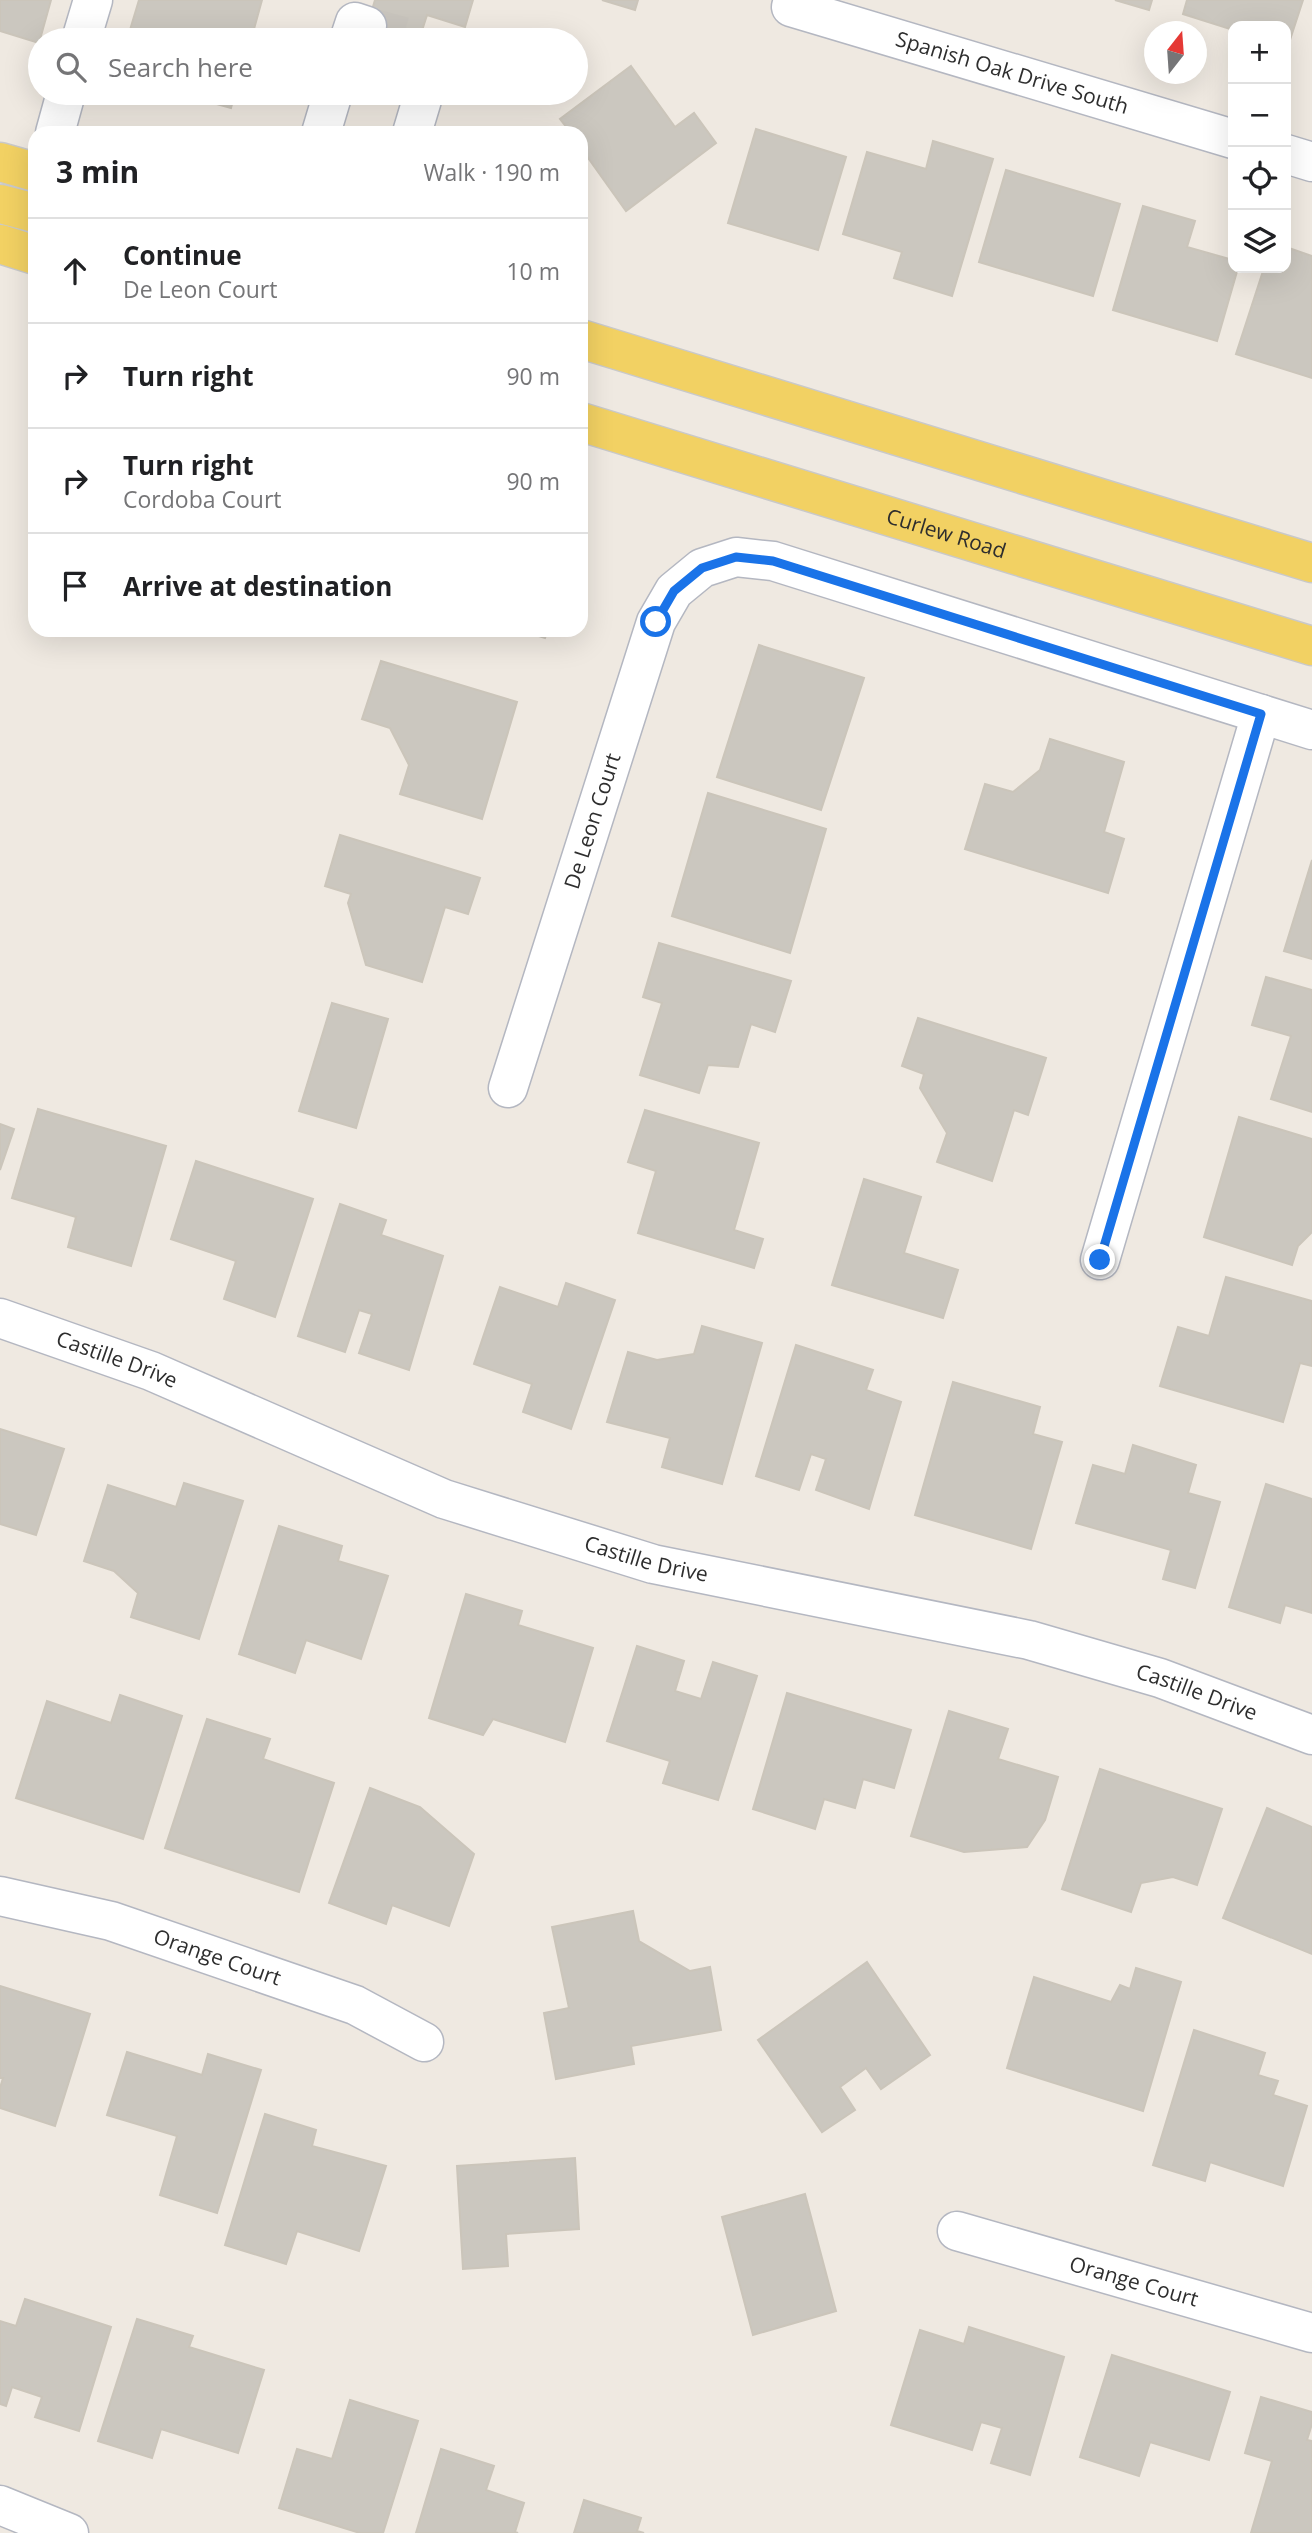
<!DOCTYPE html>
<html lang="en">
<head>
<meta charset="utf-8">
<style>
	:root { --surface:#fff; --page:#f2f2f2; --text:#202124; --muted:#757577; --line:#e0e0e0 }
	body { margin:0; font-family:"Open Sans",sans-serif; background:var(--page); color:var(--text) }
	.controls { position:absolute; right:21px; top:21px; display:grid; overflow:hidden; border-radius:14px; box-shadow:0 7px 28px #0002 }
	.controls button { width:63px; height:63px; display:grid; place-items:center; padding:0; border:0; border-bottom:2px solid var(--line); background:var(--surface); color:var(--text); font:35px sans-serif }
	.compass { position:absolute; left:1144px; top:21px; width:63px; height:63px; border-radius:50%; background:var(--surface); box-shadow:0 7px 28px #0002; rotate:17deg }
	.stop { position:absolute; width:21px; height:21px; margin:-16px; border:5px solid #1a73e8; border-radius:50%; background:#fff }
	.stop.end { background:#1a73e8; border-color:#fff; box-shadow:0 2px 7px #0008 }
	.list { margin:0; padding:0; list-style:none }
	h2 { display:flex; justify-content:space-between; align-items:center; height:91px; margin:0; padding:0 28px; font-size:30px }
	h2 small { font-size:23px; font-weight:400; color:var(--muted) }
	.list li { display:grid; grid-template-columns:46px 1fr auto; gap:21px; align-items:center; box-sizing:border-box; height:105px; padding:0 28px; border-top:2px solid var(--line) }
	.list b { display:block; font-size:26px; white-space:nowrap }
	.list p { margin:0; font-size:23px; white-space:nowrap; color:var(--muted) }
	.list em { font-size:23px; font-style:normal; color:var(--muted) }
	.icon { flex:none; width:38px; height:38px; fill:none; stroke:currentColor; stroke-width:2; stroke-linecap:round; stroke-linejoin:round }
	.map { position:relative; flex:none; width:1312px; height:2533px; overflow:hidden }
	.search { position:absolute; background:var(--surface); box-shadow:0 7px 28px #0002; left:28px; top:28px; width:560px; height:77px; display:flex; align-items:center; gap:18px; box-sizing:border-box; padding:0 24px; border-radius:38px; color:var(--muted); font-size:26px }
	.panel { position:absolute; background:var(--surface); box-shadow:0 7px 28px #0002; left:28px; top:126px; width:560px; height:511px; border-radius:21px }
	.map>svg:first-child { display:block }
	.building { fill:#cbc7bf; stroke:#cbc5ba; stroke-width:2 }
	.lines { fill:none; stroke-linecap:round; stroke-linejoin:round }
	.minor-tunnel { stroke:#c8c4bd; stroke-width:38; stroke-dasharray:38 19; stroke-linecap:butt }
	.minor-casing { stroke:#b4b7c1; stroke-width:41 }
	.major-casing { stroke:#c9c9c9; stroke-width:41 }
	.minor { stroke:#fff; stroke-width:38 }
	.major { stroke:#f2d163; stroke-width:38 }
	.route { stroke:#1a73e8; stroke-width:9 }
	.labels { text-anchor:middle; stroke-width:7; stroke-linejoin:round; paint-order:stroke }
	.street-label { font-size:21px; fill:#2e2e2e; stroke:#fff }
</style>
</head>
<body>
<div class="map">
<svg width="1312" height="2533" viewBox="0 0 1312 2533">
	<rect width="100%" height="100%" fill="#efe9e1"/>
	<g class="building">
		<polygon points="0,0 51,0 39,43 0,31"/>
		<polygon points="139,0 262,0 251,40 127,40"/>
		<polygon points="375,0 473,0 465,27 427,15 419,40 363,40"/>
		<polygon points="602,0 638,0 635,10"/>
		<polygon points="1115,0 1152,0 1149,10"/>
		<polygon points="1187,0 1303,0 1288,46 1286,46 1286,26 1233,26 1233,30 1183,14"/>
		<polygon points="631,66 675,127 694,113 716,143 626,211 581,148 581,133 571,133 560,119"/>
		<polygon points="177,93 235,93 231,108"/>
		<polygon points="756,129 846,157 818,250 728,223"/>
		<polygon points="933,141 993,159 952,296 894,278 902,252 843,234 867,152 926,169"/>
		<polygon points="1006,170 1120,204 1093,296 979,262"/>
		<polygon points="1143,206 1195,221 1187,247 1233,260 1233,268 1238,268 1217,341 1113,310"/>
		<polygon points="1286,247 1312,256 1312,378 1236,354 1264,268 1286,268"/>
		<polygon points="520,630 548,630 545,638"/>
		<polygon points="759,645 864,678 821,810 717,777"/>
		<polygon points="381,661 517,702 482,819 400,794 409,765 390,728 362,719"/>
		<polygon points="1050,739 1124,762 1104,832 1124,839 1108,893 965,849 985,784 1013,792 1040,770"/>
		<polygon points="708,793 826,829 790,953 672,916"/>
		<polygon points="340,835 480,878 468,914 445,907 422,982 366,965 348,903 351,894 325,886"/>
		<polygon points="1312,860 1312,959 1284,951"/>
		<polygon points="659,943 791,981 775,1032 751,1024 738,1067 708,1065 699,1093 640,1075 662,1003 643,997"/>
		<polygon points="1266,977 1312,990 1312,1112 1271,1099 1291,1036 1252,1025"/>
		<polygon points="332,1003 388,1019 356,1128 299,1111"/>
		<polygon points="918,1018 1046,1058 1028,1115 1014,1110 992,1181 937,1162 947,1133 920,1088 924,1074 902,1066"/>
		<polygon points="38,1109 166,1146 131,1266 68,1247 76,1217 12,1198"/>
		<polygon points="645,1110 759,1143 734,1230 763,1239 754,1268 638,1233 656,1171 628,1162"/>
		<polygon points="1239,1117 1312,1139 1312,1232 1298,1246 1292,1265 1204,1237"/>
		<polygon points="0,1124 14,1129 0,1170"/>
		<polygon points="196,1161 313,1199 275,1317 224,1299 236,1261 171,1239"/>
		<polygon points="864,1179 921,1197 904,1253 958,1270 943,1318 832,1285"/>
		<polygon points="340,1204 386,1220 381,1235 443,1256 409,1370 359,1353 372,1314 359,1310 345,1352 298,1336"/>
		<polygon points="1226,1277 1312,1301 1312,1366 1300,1363 1283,1422 1160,1386 1178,1327 1209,1336"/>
		<polygon points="566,1283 615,1300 571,1429 523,1412 532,1384 474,1364 500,1287 558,1307"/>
		<polygon points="702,1326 762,1343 722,1484 662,1467 670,1438 607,1422 628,1352 657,1360 694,1354"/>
		<polygon points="796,1345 873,1370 866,1390 901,1402 869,1509 816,1490 826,1459 811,1454 799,1490 756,1476"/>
		<polygon points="953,1382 1040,1407 1033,1434 1062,1442 1031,1549 915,1515"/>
		<polygon points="0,1429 64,1449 36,1535 0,1524"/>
		<polygon points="1133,1445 1196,1465 1188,1493 1220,1502 1195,1588 1163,1579 1171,1550 1076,1523 1093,1465 1125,1474"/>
		<polygon points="184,1483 243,1501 199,1639 131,1617 138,1593 114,1571 84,1561 108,1485 176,1507"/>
		<polygon points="1266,1484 1312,1499 1312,1613 1285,1605 1280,1623 1229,1607"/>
		<polygon points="279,1526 342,1546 338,1561 388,1576 361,1659 306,1640 295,1673 239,1654"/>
		<polygon points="466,1594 522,1611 518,1625 593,1648 565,1742 493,1719 483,1735 429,1718"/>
		<polygon points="637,1646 684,1661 675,1691 701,1699 713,1662 757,1676 718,1800 663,1783 670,1761 607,1741"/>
		<polygon points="787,1693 911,1730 894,1788 863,1779 855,1808 824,1799 815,1829 753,1809"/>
		<polygon points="120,1695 182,1716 143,1839 16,1798 47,1701 111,1723"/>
		<polygon points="949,1711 1008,1729 998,1759 1058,1777 1045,1820 1027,1847 964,1852 911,1836"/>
		<polygon points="207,1719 270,1739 263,1759 334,1783 299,1892 165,1848"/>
		<polygon points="1100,1769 1222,1809 1197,1885 1173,1877 1141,1883 1131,1912 1062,1889"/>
		<polygon points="370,1788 420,1807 474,1854 449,1926 392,1905 386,1924 329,1903"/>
		<polygon points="1267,1808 1312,1827 1312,1954 1223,1918"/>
		<polygon points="633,1911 639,1941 690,1971 710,1967 721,2030 631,2046 634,2064 556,2079 544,2013 569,2008 552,1927"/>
		<polygon points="867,1962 930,2055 881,2089 866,2068 840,2087 855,2110 822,2132 758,2040"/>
		<polygon points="1136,1968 1181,1982 1143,2111 1007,2068 1034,1977 1111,2002 1120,1985 1130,1989"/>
		<polygon points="0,1986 90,2014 55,2126 0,2108 0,2088 3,2078 0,2078"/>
		<polygon points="1194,2030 1265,2053 1258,2075 1278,2081 1273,2095 1307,2106 1283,2186 1210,2162 1205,2181 1153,2165"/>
		<polygon points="127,2052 202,2075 208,2054 261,2070 217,2213 160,2195 177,2136 107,2115"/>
		<polygon points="265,2114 316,2130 312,2146 386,2166 359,2251 297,2231 286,2264 225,2245"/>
		<polygon points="575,2158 579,2229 506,2234 508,2266 463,2269 457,2166"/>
		<polygon points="805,2194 836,2311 753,2335 722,2217"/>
		<polygon points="25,2299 111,2327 79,2431 35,2417 42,2397 12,2387 6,2406 0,2404 0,2321 16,2326"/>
		<polygon points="137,2319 193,2336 189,2347 264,2370 238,2453 161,2429 152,2458 98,2441"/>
		<polygon points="969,2327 1064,2357 1030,2475 991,2463 1002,2428 981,2422 972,2450 891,2425 920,2330 964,2344"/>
		<polygon points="1112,2355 1230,2392 1209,2460 1150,2442 1139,2476 1080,2457"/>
		<polygon points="1261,2397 1312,2412 1312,2424 1307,2440 1312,2441 1312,2533 1251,2533 1272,2461 1245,2453"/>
		<polygon points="350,2400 418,2421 383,2533 360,2533 279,2508 297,2449 332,2459"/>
		<polygon points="441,2449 494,2466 486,2490 524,2503 515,2532 518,2533 416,2533"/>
		<polygon points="584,2500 641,2518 637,2531 644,2533 574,2533"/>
	</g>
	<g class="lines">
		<polyline class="minor-tunnel" points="367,26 418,40"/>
		<g class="minor-casing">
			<g id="minor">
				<path id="s1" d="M793,0L791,7L1233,139"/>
				<polyline points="81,40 93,0"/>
				<polyline points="349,40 355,22 367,26"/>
				<polyline points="55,133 66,93"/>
				<polyline points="321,133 333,93"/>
				<polyline points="412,133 424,93"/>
				<polyline points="1286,154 1312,162"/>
				<path id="s2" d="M508,1088L656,622L674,591L702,568L736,557L773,561L1312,730"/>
				<polyline points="1100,1260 1261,714"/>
				<path id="s3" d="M0,1318L151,1371L444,1499L653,1564L1029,1640L1160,1678L1312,1735"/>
				<path id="s4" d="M0,1896L111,1921L355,2005L424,2042"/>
				<path id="s5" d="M957,2231L1312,2333"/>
				<polyline points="0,2505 69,2533"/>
			</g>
		</g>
		<g class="major-casing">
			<g id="major">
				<polyline points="0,162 35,172"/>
				<polyline points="0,204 35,213"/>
				<polyline points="0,244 35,255"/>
				<polyline points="581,339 1312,563"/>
				<path id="s6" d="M581,422L1312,646"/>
			</g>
		</g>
		<use href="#minor" class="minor"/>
		<use href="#major" class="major"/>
	</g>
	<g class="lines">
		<polyline class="route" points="656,622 674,591 702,568 736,557 773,561 1261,714 1100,1260"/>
	</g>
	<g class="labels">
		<g class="street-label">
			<text dy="7" stroke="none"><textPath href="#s1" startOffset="238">Spanish Oak Drive South</textPath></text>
			<text dy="7" stroke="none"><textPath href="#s6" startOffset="382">Curlew Road</textPath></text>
			<text dy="7" stroke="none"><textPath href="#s2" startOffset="280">De Leon Court</textPath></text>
			<text dy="7" stroke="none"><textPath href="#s3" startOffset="124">Castille Drive</textPath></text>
			<text dy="7" stroke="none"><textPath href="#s3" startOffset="691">Castille Drive</textPath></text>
			<text dy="7" stroke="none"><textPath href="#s3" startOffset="1258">Castille Drive</textPath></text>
			<text dy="7" stroke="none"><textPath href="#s4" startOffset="226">Orange Court</textPath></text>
			<text dy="7" stroke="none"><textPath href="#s5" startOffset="184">Orange Court</textPath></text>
		</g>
	</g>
</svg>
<div class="controls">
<button>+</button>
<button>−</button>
<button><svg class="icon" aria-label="locate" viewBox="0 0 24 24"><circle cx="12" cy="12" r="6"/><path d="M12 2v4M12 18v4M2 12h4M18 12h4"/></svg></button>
<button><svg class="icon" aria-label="layers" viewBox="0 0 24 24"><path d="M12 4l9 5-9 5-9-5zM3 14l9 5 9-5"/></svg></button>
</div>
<svg class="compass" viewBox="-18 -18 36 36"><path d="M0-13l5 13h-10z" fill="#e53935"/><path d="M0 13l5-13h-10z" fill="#757577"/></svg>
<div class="stop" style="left:656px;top:622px"></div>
<div class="stop end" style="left:1100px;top:1260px"></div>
<div class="search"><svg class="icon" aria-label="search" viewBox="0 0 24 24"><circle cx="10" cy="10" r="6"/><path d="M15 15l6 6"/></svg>Search here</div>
<section class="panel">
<h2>3 min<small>Walk · 190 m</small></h2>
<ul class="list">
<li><svg class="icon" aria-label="ahead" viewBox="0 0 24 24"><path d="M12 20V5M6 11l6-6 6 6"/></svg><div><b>Continue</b><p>De Leon Court</p></div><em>10 m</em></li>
<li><svg class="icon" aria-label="right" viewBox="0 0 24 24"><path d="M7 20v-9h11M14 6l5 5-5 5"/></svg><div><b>Turn right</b></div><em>90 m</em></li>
<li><svg class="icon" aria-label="right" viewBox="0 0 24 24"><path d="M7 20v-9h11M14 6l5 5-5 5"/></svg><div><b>Turn right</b><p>Cordoba Court</p></div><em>90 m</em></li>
<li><svg class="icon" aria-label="arrive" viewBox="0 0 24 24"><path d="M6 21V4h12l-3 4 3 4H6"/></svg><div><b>Arrive at destination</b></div></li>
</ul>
</section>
</div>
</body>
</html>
